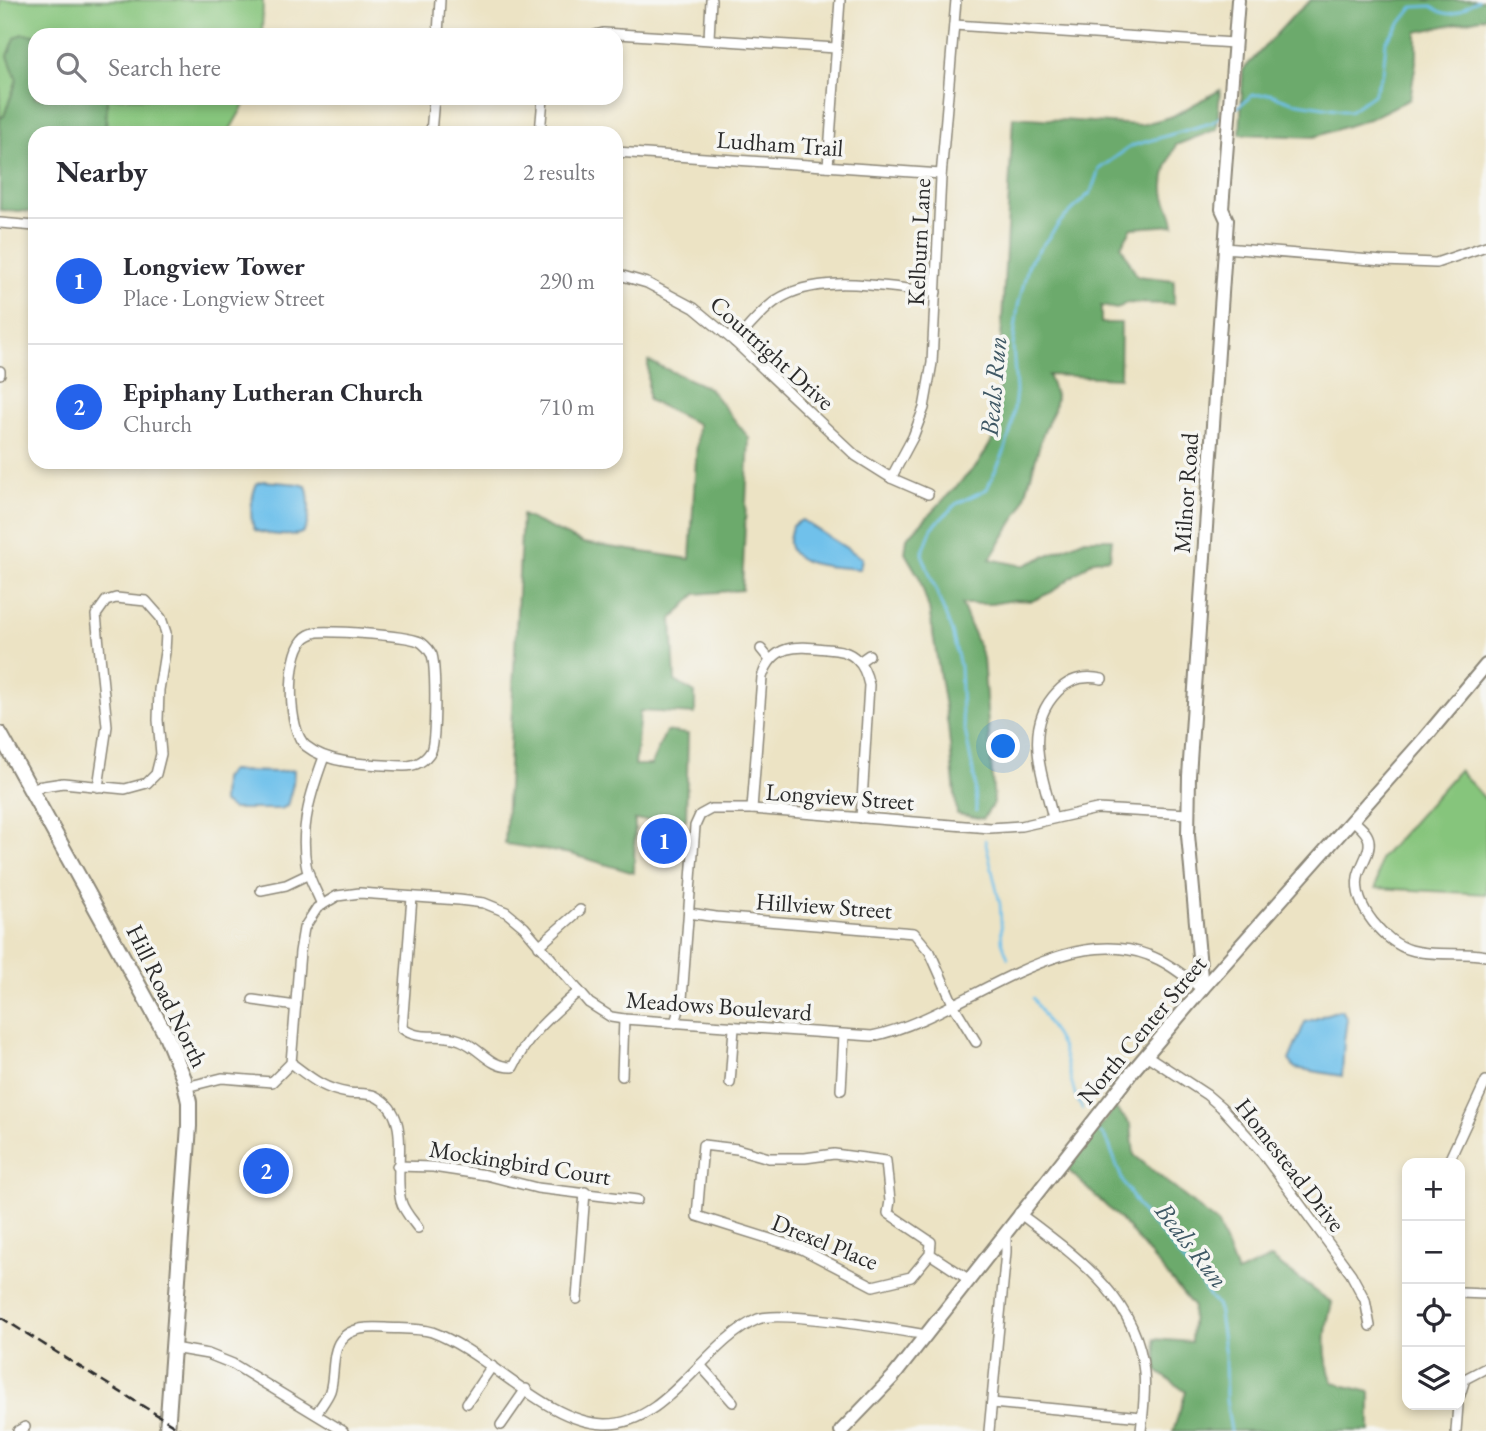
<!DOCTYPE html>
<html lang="en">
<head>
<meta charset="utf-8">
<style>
	:root { --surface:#fff; --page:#f7f7f7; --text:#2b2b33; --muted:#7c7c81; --line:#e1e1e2; --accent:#2563eb }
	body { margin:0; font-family:"EB Garamond",serif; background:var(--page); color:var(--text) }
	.controls { position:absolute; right:21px; bottom:21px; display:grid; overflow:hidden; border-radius:14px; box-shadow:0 4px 10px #0003 }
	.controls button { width:63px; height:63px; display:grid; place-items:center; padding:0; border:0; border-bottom:2px solid var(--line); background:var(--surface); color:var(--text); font:35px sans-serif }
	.you { position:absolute; left:1004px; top:747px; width:24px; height:24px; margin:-18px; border:5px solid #fff; border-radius:50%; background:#1a73e8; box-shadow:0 0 0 10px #1a73e833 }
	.badge { display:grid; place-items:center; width:46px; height:46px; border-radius:50%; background:var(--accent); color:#fff; font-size:23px; font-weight:700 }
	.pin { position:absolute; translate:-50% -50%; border:4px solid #fff; box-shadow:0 2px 7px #0006 }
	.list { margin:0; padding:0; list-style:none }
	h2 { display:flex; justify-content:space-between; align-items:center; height:91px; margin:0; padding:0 28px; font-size:30px }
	h2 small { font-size:23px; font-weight:400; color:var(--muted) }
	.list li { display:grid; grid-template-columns:46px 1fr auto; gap:21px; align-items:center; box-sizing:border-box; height:126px; padding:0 28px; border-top:2px solid var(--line) }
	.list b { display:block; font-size:26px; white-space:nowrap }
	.list p { margin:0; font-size:23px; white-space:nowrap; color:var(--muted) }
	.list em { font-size:23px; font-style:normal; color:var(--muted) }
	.icon { flex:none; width:38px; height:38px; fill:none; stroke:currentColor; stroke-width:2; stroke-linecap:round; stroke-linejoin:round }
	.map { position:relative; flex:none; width:1486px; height:1431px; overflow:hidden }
	.search { position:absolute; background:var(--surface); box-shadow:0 4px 10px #0003; left:28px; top:28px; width:595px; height:77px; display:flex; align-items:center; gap:18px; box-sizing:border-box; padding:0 24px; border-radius:21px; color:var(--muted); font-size:26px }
	.panel { position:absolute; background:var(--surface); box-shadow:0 4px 10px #0003; left:28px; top:126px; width:595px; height:343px; border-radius:21px }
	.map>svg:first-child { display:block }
	.green { fill:#86c57c; stroke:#587854; stroke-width:2 }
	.forest { fill:#6caa6c; stroke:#4c6a4c; stroke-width:2 }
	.water { fill:#6fc1eb; stroke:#4d768b; stroke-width:2 }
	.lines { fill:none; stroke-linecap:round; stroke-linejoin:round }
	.stream { stroke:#6fc1eb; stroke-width:2.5 }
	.street-casing { stroke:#8c8778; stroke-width:12 }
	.secondary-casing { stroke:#8c8778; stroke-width:16 }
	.primary-casing { stroke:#8c8778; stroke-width:18 }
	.street { stroke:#fff; stroke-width:9 }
	.secondary { stroke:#fff; stroke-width:12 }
	.primary { stroke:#fff; stroke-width:14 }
	.rail { stroke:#2b2b2b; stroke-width:2.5; stroke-dasharray:10 5; stroke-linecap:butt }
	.labels { text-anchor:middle; stroke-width:7; stroke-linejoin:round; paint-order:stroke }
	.street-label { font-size:24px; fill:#2b2b2b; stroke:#f6f6f2 }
	.water-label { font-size:26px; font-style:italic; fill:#3f5865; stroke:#f6f6f2 }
</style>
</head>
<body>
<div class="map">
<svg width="1486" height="1431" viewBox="0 0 1486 1431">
	<rect width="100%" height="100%" fill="#f6f6f2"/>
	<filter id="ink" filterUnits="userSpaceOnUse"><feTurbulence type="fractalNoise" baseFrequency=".0143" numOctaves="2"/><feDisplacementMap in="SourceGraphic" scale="14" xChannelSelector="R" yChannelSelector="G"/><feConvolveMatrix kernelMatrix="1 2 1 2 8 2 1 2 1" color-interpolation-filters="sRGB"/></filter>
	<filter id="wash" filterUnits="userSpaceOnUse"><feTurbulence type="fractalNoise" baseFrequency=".00686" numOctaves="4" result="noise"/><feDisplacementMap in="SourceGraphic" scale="28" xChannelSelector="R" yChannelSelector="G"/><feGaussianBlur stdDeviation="1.57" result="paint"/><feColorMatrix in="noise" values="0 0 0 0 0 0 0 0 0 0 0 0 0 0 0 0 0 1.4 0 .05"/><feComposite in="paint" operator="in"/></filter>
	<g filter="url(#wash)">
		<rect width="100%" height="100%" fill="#ece3c4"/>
		<g class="green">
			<polygon points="0,0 263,0 262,35 35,35 15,39 8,56 17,79 4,116 0,118"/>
			<polygon points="107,98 248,98 228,133 106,133"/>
			<polygon points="1459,770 1486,800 1486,894 1376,888 1380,859"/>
		</g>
		<g class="forest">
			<polygon points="1311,0 1486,0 1486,17 1417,32 1417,56 1410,99 1369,119 1314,137 1240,134 1243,70 1293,16"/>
			<polygon points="22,34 35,35 35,98 107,98 105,133 35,133 35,212 0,210 0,118 4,116 17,80 8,56 15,38"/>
			<path d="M1220,90L1217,129L1176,145C1169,159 1161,180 1165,197C1168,207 1173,213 1174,225L1132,228L1121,246L1137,276L1174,280V304L1126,303L1117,309L1101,306V323H1121L1120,378L1048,375L1056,396L1054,410L1043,433L1022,507L990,559L1023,566L1085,539H1112L1110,558L1094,560L1052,592L1032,601L1014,600L991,604H962L983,658L994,803L983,819L957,814L948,726L929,609L919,577L905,553L907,538L978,464L996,434L1013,117L1141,125L1173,116Z"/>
			<polygon points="648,361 709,388 749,438 742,590 696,594 672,619 675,681 695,693 695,714 640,711 635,765 651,765 666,731 688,734 686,820 635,820 634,873 571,854 505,844 522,515 583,543 690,559 698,424 648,400"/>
			<path d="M1115,1108L1131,1125L1134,1155L1218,1224L1237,1273L1271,1258L1332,1303C1324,1331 1322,1355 1333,1383L1370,1392V1431H1173L1186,1392L1157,1371L1155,1339L1191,1342L1193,1306L1123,1222L1067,1169Z"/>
		</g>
		<g class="water">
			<path d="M263,481L299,484L306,486C309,493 309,501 309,509C308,515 309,525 304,531C297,539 264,534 255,530C248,518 252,495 257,483Z"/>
			<path d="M802,520L862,558L860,569C841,567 792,568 789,544C788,539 791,531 792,526Z"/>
			<polygon points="294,770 293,784 287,806 281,809 232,809 222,802 223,779 230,771 278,772"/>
			<path d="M1342,1010L1347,1019L1344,1041L1342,1076L1295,1068L1289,1060L1305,1022C1318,1019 1328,1012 1342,1010Z"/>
		</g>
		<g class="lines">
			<g class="stream">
				<path d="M1236,108L1253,95L1270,94L1292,102L1350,111L1373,95L1383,73L1386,41L1413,7L1432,6C1453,22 1458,10 1478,0"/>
				<polyline points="976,811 975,781 962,715 960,666 952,632 922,554 932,528 956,504 987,489 1005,450 1012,426 1016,391 1013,346 1018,306 1029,263 1061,221 1091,192 1099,169 1131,146 1211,123 1224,115"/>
				<polyline points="985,840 1000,904 1002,942 1008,958"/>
				<polyline points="1033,998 1062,1047 1075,1094 1082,1109"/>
				<polyline points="1100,1132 1108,1142 1123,1182 1146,1218 1161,1233 1218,1307 1225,1355 1226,1400 1231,1431"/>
			</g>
		</g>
	</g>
	<g filter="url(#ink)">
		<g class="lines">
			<g class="street-casing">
				<g id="street">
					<polyline points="954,25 1234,43"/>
					<polyline points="438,35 440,0"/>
					<polyline points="595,35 603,33 836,48"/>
					<polyline points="709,38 711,0"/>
					<polyline points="431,133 434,98"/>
					<polyline points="540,133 543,98"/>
					<polyline points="616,152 941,174"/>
					<polyline points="828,166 840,0"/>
					<polyline points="0,223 35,226"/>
					<polyline points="1224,248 1383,261 1436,263 1486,246"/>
					<polyline points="616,274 647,283 694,308 735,342 856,456 891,478 928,494"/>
					<path d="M735,342C748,328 761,311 777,300C819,272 887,288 936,292"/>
					<polyline points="0,371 0,374"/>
					<polyline points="891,478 913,437 924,408 932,363 941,177 956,0"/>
					<path d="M317,632C332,631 412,635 422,643C426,646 430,651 432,655C436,668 436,740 431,751C425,761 415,766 404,766C374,764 331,766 306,746C287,731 287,658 303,640C307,635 311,634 317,632Z"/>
					<polyline points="761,649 770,660"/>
					<polyline points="859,662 869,655"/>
					<polyline points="30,788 63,783 125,789 147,783 156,774 161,754 158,720 159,690 165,652 166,633 161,618 146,601 116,598 106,601 96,615 107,726 98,787"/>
					<path d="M752,809L762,677C773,643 797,646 826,649C838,650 849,651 857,660C864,666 867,676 869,685L861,818"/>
					<path d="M1053,818C1043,776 1022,728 1057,692C1069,679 1084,675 1102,679"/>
					<path d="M1353,820C1359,826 1368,832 1369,841C1371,853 1360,865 1358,877C1353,906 1385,943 1411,950C1435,957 1461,951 1486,956"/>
					<polyline points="261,890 286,885 309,874"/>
					<path d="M412,897L402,1028C419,1042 440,1032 460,1040C481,1048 489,1068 513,1067C529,1033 551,1016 579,991"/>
					<path d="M322,905C317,892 308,878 306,864C300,826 311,792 324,757"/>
					<polyline points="689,913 716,917 914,933 930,952 954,1006 976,1042"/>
					<polyline points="539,946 580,910"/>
					<polyline points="253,1000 296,1006"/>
					<polyline points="675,1023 682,999 695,826 700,815 711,809 752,809 990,828 1021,826 1097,809 1188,814"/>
					<polyline points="1146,1055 1207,1095 1221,1107 1260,1150 1351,1274 1365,1300 1370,1326"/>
					<path d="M291,1063C311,1078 323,1089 348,1093C356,1094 368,1093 375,1096C415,1116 392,1167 401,1201C403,1210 412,1220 418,1228"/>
					<polyline points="622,1076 624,1019"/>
					<polyline points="730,1083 734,1028"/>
					<path d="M186,1087L222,1078L272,1082L291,1063L300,952L304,928L317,908L337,896L360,893L459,900L484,903L506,912L524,927L589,1003L611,1017L624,1019L872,1036C960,1019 1058,921 1148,955C1168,962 1185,977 1202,989"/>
					<polyline points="841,1090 844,1035"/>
					<polyline points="1448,1163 1486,1081"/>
					<polyline points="397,1166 433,1167 486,1175 537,1188 637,1200"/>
					<path d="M1019,1213C1074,1255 1137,1297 1144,1372C1146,1392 1143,1412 1141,1431"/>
					<polyline points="930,1254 911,1277 873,1286 802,1249 697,1216 703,1145 737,1149 769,1158 805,1158 834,1154 886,1161 890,1201 888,1213 931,1242 930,1254 968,1279"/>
					<polyline points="1460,1293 1486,1294"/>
					<polyline points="577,1299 585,1192"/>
					<polyline points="173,1348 208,1354 233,1364 343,1431"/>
					<polyline points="700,1365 733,1402"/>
					<polyline points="1460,1395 1465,1379 1486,1368"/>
					<polyline points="467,1403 492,1366"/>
					<polyline points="992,1403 1142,1417"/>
					<path d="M316,1414C320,1407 327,1399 330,1391C335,1376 331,1353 341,1340C351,1327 370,1327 385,1328C400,1329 418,1328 432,1332C488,1352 545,1422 604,1424C668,1426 704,1342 758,1319C780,1310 896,1330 927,1335"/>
					<polyline points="501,1425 526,1389"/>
					<polyline points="18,1431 25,1427"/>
					<polyline points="989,1431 1006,1252 1006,1232"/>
					<polyline points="1456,1431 1458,1405"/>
				</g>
			</g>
			<g class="secondary-casing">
				<g id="secondary">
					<polyline points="1202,989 1188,835 1189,776 1227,220 1222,209 1238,0"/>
					<polyline points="841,1431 893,1377 1132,1072 1202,989 1424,739 1486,665"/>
				</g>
			</g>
			<g class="primary-casing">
				<polyline id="primary" points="0,734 166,1035 184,1079 189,1102 189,1126 167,1431"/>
			</g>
			<use href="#street" class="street"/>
			<use href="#secondary" class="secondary"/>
			<use href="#primary" class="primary"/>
			<polyline class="rail" points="0,1317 183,1431"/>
		</g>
	</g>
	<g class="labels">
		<g class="street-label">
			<text transform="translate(780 144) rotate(4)" y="8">Ludham Trail</text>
			<text transform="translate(919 242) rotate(-87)" y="8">Kelburn Lane</text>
			<text transform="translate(772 353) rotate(42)" y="8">Courtright Drive</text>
			<text transform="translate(1186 493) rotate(-86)" y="8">Milnor Road</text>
			<text transform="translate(840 797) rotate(4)" y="8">Longview Street</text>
			<text transform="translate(824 906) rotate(4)" y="8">Hillview Street</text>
			<text transform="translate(167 996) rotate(64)" y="8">Hill Road North</text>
			<text transform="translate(719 1006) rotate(4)" y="8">Meadows Boulevard</text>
			<text transform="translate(1142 1030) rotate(-50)" y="8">North Center Street</text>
			<text transform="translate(520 1163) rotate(9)" y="8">Mockingbird Court</text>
			<text transform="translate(1290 1165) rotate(52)" y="8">Homestead Drive</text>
			<text transform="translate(825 1242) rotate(22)" y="8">Drexel Place</text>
		</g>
		<g class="water-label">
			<text transform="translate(993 386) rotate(-85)" y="9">Beals Run</text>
			<text transform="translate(1192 1245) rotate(52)" y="9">Beals Run</text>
		</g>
	</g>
</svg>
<div class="controls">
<button>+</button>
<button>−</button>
<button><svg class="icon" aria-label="locate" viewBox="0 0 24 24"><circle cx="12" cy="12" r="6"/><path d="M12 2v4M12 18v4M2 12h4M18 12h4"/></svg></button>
<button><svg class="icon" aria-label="layers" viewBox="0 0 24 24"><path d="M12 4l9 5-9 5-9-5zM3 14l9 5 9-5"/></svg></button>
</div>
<div class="you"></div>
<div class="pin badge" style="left:664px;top:841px">1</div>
<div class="pin badge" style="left:266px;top:1171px">2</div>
<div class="search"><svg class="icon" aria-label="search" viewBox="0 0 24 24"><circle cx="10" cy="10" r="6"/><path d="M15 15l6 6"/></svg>Search here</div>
<section class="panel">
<h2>Nearby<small>2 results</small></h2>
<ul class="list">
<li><span class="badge">1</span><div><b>Longview Tower</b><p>Place · Longview Street</p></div><em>290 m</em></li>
<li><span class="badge">2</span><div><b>Epiphany Lutheran Church</b><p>Church</p></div><em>710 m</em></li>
</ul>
</section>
</div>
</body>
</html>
